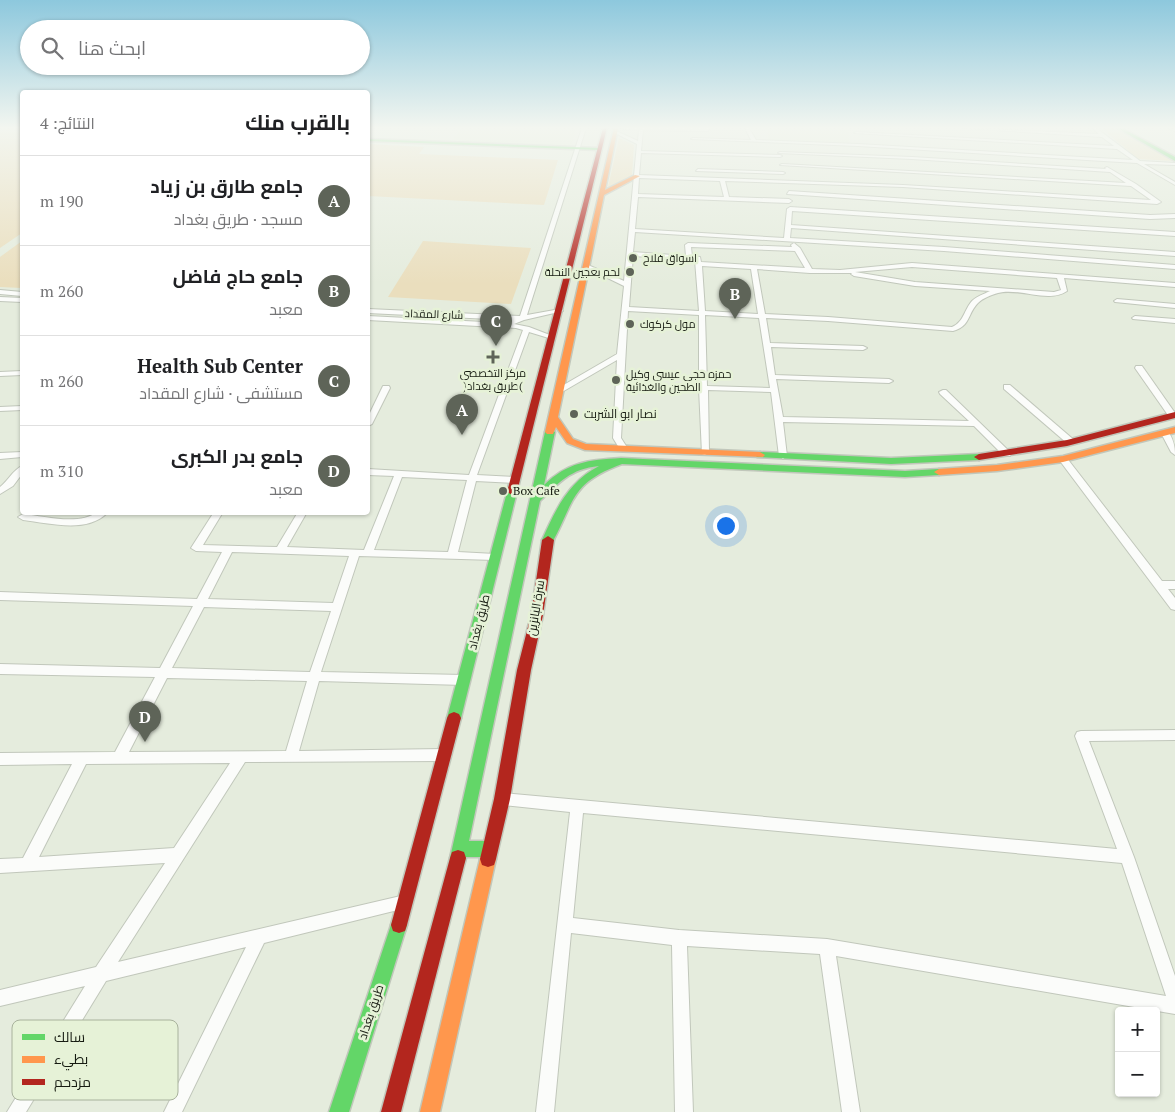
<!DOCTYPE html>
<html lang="ar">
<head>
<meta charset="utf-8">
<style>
	:root { --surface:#fff; --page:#f6f6f6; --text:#202124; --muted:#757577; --line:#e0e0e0; --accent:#5e6458 }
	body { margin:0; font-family:"PT Serif",Cairo,serif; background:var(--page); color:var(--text); direction:rtl }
	.controls { position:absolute; right:15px; bottom:15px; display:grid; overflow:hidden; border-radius:5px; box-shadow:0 1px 4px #0004 }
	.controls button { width:45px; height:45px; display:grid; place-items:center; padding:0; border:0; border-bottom:1px solid var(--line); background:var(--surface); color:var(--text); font:25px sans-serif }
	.you { position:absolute; left:725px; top:525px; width:18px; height:18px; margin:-12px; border:4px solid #fff; border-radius:50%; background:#1a73e8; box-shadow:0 0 0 8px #1a73e833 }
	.badge { display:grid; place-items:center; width:32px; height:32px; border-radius:50%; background:var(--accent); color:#fff; font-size:16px; font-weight:700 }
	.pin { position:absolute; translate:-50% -41px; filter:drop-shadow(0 1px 2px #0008) }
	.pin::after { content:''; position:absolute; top:26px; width:18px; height:15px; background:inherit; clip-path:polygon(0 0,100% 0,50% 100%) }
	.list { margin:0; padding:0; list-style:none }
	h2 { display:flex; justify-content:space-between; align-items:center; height:65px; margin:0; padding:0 20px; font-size:21px }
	h2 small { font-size:16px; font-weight:400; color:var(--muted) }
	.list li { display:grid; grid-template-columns:32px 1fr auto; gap:15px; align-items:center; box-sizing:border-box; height:90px; padding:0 20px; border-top:1px solid var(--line) }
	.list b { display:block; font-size:19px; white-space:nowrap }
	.list p { margin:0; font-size:16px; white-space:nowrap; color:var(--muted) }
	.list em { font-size:16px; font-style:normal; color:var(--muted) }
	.icon { flex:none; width:28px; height:28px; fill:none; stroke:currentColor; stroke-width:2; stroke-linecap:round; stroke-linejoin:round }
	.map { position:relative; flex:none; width:1175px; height:1112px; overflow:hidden; direction:ltr }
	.search { position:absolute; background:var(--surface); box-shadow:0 1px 4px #0004; left:20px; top:20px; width:350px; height:55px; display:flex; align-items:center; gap:12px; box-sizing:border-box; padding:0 18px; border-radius:28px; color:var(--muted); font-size:19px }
	.panel { position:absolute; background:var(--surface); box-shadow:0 1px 4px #0004; left:20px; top:90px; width:350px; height:425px; border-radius:5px; direction:rtl }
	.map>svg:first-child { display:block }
	.built { fill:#e1ecd3 }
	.green { fill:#eadebd }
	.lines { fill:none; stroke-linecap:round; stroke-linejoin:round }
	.street-casing { stroke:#c1c7bb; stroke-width:2 }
	.fast-casing { stroke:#c1c7bb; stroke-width:3 }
	.slow-casing { stroke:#c1c7bb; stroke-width:3 }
	.jam-casing { stroke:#c1c7bb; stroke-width:3 }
	.street { fill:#fbfcfa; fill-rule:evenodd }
	.fast { fill:#63d668; fill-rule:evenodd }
	.slow { fill:#ff974d; fill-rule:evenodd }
	.jam { fill:#b3261e; fill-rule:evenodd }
	.poi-dot { fill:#5e6458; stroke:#e6f2d7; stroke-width:2 }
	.labels { text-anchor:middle; stroke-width:5; stroke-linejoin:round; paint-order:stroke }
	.far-poi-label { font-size:11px; fill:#161b11; stroke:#e6f2d7; text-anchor:start }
	.far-street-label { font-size:11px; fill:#161b11; stroke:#e6f2d7 }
	.poi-label { font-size:12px; fill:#161b11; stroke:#e6f2d7; text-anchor:start }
	.street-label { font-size:12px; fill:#161b11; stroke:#e6f2d7 }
	.key { fill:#e6f2d7; stroke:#a8b29c; stroke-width:1 }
	.key-label { font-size:14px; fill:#161b11 }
</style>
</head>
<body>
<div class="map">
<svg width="1175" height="1112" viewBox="0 0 1175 1112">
	<rect width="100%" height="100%" fill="#e5ecdd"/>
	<g class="built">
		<polygon points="463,128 578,128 570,147 452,140"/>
		<polygon points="768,128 847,128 850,143 768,140"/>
	</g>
	<g class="green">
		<polygon points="0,128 22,128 22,233 0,248"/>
		<polygon points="1101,128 1114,128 1173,161 1138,159"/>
		<polygon points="619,138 634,145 632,175 608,187"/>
		<polygon points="368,144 424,147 419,154 558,160 544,205 368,196"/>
		<polygon points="22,241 22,288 0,287 0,257"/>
		<polygon points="423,241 531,248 511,304 388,297"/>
	</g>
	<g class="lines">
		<g class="street-casing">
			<g id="street">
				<path d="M582,128H586L527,315L560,309L563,311L524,320L514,324L529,327L555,337L552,339L529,332L477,475L515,477L519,480L515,483L476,481L458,552L495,554L500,557L495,560L359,556L321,672L464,675L468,677L470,680L468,683L464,685L319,681L299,751L444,749L449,751L450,755L449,759L444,761L245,762L118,962L405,895L410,897L412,902L410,907L264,943L182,1112H164L246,947L106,981L26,1112H7L85,986L0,1006V990L96,967L165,863L0,873V859L23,858L72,764L0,765V753L115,752L155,677L0,674V664L160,668L193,606L0,600V592L197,599L222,552L196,551L191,548L214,512H223L203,545L277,547L298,512H307L287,547L364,550L394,476L368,475V469L469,475L523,330L516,328L368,320V316L503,323L512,320L368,313V309L520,316ZM402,477L467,480L448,552L374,550ZM232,552L349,556L333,603L208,599ZM204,607L331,611L310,672L172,668ZM167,678L307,681L286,751L129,752ZM230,763L174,848L39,857L86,764Z"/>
				<path d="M625,128H710L708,131L643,130L641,151L780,155L782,156L780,157L641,153L639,175L903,185L1151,200L1131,186L780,165L782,164L1126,183L1110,172L912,159L778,153L780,152L912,157L1106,169L1105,168L1107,167L1136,184L1161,202L1157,204L903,187L725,181L729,197L789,199L792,201L789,203L638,197L635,229L784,238L787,209L790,207L1175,232V236L792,211L791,225L1175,252V256L791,228L790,238L944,247L1175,265V269L944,251L635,232L633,252L686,256L685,245L688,243L792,247L791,245L794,243L800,248L812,269L840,270L912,263L1175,283V287L1064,278L1067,291C1048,304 1019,287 998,293C991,295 983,298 978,303C967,314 971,326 953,331L828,321L766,318L770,343L863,346L867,348L863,350L771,347L775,375L889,379L893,381L889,383L776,379L783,417L969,421L940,394L939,392L943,390H946L1010,452L1011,454L1010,456H1004L974,426L783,422L787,456L783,459L779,456L771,392L708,390L709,452L705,455L702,454L699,388V315L628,311L621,438L628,449L627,451H621L613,438L617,360L562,392H556L555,390L617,354L624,286L583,266L588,265L624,281L637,144L613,132L616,131L638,141L639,130L623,129ZM639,178L720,181L724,197L638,194ZM691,247L795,251L805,268L701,262L700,257L692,256ZM633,256L695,260L699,311L629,307ZM702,266L751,269L758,314L705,311ZM912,267L1057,278L1061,290L1054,292L915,282L855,272ZM757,269L810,273H852L851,274L854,276L915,286L990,291C984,294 977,296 972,301C964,310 964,322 952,327L828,317L765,314ZM705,315L759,318L770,388L707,386Z"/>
				<polygon points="745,128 749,128 756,140 858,144 1133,160 1117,149 854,133 856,132 1114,146 1102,137 964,128 1099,134 1092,128 1096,128 1140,161 1175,163 1175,165 1144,164 1175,182 1175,185 1137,163 858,146 691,139 693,138 751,140"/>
				<polygon points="1168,128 1175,129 1175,131 1169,129"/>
				<polygon points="698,169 783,172 785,173 783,174 696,171"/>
				<polygon points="789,191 1150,215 1175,214 1175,218 1150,219 787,194"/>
				<polygon points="0,290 22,292 22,296 0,294"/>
				<polygon points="0,297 22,298 22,302 0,301"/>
				<polygon points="1117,299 1175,304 1175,308 1115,302 1114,301"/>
				<polygon points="1135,316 1175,319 1175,323 1133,319 1132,318"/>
				<polygon points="1136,366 1142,366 1175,413 1175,418 1170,418 1135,368"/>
				<polygon points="22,371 22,375 0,376 0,372"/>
				<polygon points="1004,385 1010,385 1074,440 1074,444 1068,444 1004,389"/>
				<polygon points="383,386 389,386 390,388 372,424 368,426 368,417"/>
				<polygon points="22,406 22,410 0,411 0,407"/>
				<path d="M1162,431H1168C1173,439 1175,445 1175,455L1171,452L1161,433Z"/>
				<polygon points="22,452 22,457 0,459 0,453"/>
				<polygon points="1063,456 1066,457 1162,581 1175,581 1175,589 1168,589 1175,598 1175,610 1171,609 1060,461 1059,459"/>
				<path d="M22,466V474L13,486L0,494V487C8,481 13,470 22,466Z"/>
				<path d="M97,512H108C88,534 49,523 23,520L18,517L23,514C43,516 80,526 97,512Z"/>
				<path d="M1175,730V740L1089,741L1134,857L1175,976V1014L836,956L860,1112H842L820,954L687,946L693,1112H675L672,945L571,933L554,1112H536L570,812L502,805L497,803L495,799L497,795L502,793L1117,849L1075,736L1077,732L1081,731ZM583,813L1122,863L1166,996L827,939L679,930L573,918Z"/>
			</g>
		</g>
		<g class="fast-casing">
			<g id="fast">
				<polygon points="1117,128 1122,128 1175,157 1175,161"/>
				<polygon points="368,139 599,148 601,149 599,150 368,141"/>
				<path d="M550,429L555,432L544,485C568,462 588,460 621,458L905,471L939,469L944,472L939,475L905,477L622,464C570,483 575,501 552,543L548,544L542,540C556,509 568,482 599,466C570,469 560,482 540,501L469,841H490L496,844L498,849L496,854L490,857H466L464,864L458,866L452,864L450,858L545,432Z"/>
				<polygon points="760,452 891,458 979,454 984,457 979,460 891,464 757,457 755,455"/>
				<polygon points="512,489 517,492 461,718 459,722 454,724 449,722 447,718 507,492"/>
				<polygon points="399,917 405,919 407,925 349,1112 329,1112 391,925 393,919"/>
			</g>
		</g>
		<g class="slow-casing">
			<g id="slow">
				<polygon points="614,128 618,128 605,190 635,175 640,176 604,195 558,417 573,439 586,444 760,452 765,455 763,457 585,450 567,443 556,427 553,434 547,434 545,432"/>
				<polygon points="1175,427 1175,433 1063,462 997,471 939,475 934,472 939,469 997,465 1063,456"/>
				<polygon points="488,851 494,853 496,859 440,1112 420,1112 480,859 482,853"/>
			</g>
		</g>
		<g class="jam-casing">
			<g id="jam">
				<polygon points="603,128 607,128 517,492 512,495 507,492"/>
				<polygon points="1175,412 1175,418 1067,446 979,460 974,457 979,454 1067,440"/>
				<polygon points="548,536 554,540 543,615 531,670 510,799 496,859 494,865 488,867 482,865 480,859 494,799 517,670 531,615 542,540"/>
				<polygon points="454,712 459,714 461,718 407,925 405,931 399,933 393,931 391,925 447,718 449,714"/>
				<polygon points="458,850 464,852 466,858 401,1112 381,1112 450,858 452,852"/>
			</g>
		</g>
		<use href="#street" class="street"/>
		<use href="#fast" class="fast"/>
		<use href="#slow" class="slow"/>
		<use href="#jam" class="jam"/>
	</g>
	<linearGradient id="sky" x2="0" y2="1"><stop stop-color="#8dc8dd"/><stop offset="0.45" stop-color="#f3f6f0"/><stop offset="1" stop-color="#f3f6f0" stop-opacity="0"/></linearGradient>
	<rect width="1175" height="284" fill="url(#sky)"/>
	<g class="poi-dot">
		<circle cx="633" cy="258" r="5"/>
		<circle cx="630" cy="272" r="5"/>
		<circle cx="630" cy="324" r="5"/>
		<path d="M490.5 349.5h5v5h5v5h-5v5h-5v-5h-5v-5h5z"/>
		<circle cx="616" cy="380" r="5"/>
		<circle cx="574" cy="414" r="5"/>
		<circle cx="503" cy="491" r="5"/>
	</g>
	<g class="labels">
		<g class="far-poi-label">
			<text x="643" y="262">اسواق فلاح</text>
			<text x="620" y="276" text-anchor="end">لحم بعجين النحلة</text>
			<text x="640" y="328">مول كركوك</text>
			<text x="493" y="377" text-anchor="middle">مركز التخصصي<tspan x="493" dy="13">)طريق بغداد(</tspan></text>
			<text x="626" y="378">حمزه حجي عيسى وكيل<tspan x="626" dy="13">الطحين والغذائية</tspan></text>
		</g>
		<g class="far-street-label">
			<text transform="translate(434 314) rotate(2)" y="4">شارع المقداد</text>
		</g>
		<g class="poi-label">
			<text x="584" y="418">نصار ابو الشربت</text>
			<text x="513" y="495">Box Cafe</text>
		</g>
		<g class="street-label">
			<text transform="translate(536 608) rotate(-81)" y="4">سرة البانزين</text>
			<text transform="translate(479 622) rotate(-76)" y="4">طريق بغداد</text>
			<text transform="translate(371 1012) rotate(-72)" y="4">طريق بغداد</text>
		</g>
	</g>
	<rect x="12" y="1020" width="166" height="80" rx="8" class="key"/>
	<rect x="22" y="1034" width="23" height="6" fill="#63d668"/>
	<rect x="22" y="1056" width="23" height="7" fill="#ff974d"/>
	<rect x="22" y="1079" width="23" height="6" fill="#b3261e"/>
	<g class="key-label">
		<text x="54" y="1042">سالك</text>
		<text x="54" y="1064">بطيء</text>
		<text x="54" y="1087">مزدحم</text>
	</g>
</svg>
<div class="controls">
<button>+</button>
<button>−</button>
</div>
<div class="you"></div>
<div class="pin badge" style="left:462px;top:435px">A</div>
<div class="pin badge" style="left:735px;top:319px">B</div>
<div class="pin badge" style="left:496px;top:346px">C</div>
<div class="pin badge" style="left:145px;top:742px">D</div>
<div class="search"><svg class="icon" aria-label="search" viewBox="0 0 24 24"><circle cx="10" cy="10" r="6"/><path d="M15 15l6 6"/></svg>ابحث هنا</div>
<section class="panel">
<h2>بالقرب منك<small>النتائج: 4</small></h2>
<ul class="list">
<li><span class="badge">A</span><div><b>جامع طارق بن زياد</b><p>مسجد · طريق بغداد</p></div><em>190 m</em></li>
<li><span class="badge">B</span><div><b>جامع حاج فاضل</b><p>معبد</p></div><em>260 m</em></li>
<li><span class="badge">C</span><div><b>Health Sub Center</b><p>مستشفى · شارع المقداد</p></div><em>260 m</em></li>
<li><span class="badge">D</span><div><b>جامع بدر الكبرى</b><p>معبد</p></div><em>310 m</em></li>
</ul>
</section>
</div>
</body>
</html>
